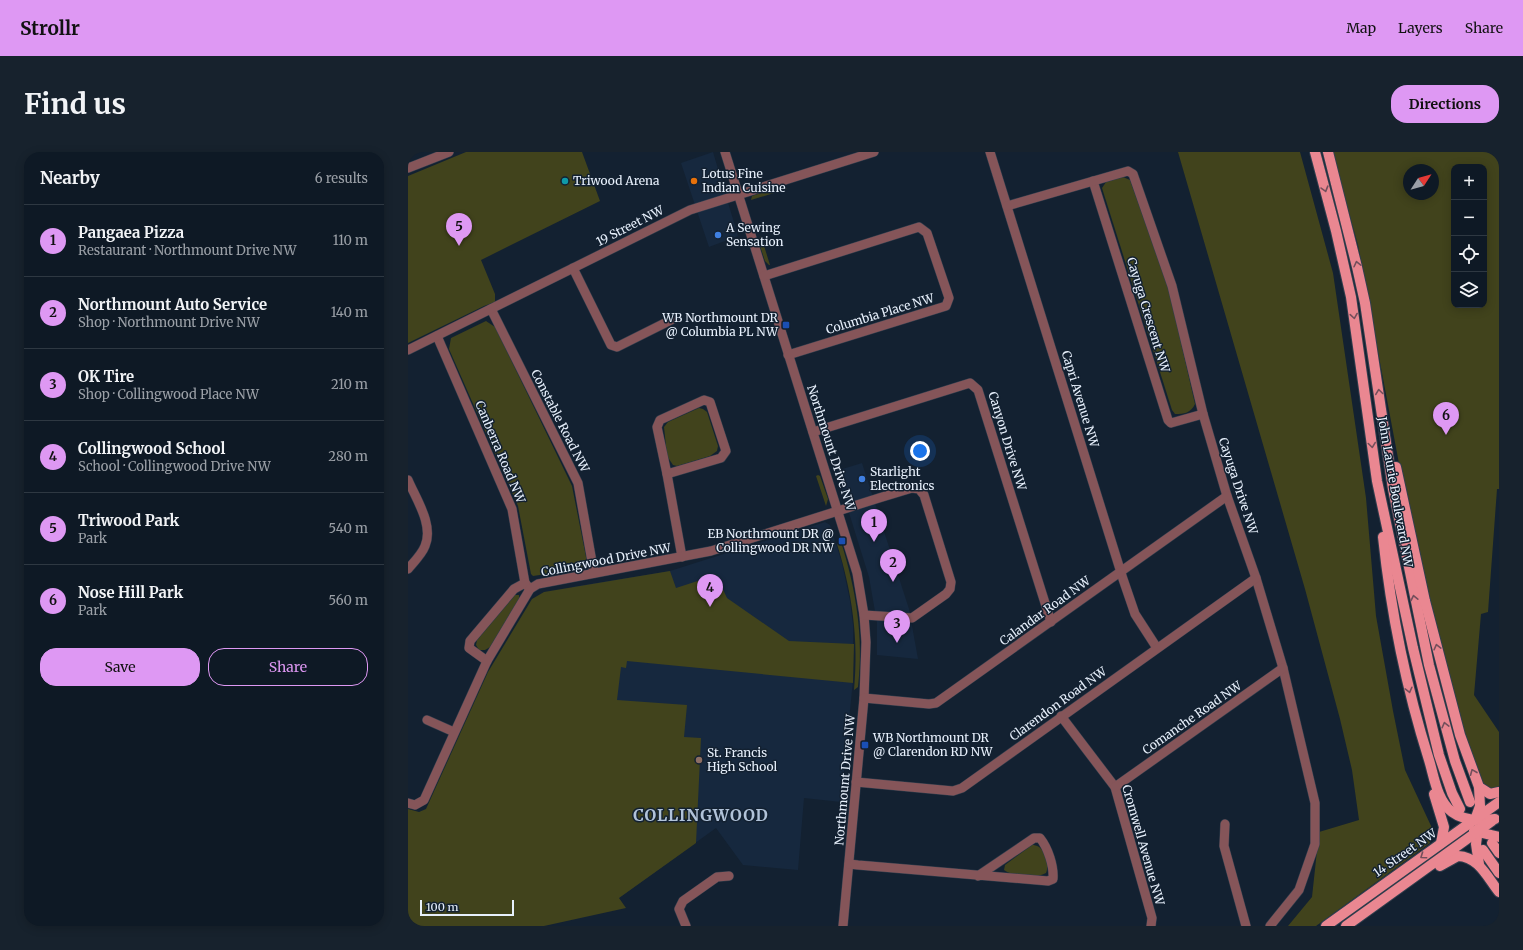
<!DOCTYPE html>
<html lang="en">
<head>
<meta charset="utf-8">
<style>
	:root { --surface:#0e1925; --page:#17222d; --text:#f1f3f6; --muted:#9ba0a7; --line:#2e3842; --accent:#de98f3 }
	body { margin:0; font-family:Merriweather,serif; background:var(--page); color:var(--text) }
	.controls { position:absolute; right:12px; top:12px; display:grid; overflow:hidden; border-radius:8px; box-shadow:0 2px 10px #0003 }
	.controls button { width:36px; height:36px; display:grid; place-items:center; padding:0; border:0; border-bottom:1px solid var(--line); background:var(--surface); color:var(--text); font:20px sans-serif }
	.compass { position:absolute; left:995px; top:12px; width:36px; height:36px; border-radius:50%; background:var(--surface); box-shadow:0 2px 10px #0003; rotate:54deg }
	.scale { position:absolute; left:12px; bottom:10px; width:94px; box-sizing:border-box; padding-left:4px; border:2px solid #e7f0fc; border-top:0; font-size:11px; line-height:14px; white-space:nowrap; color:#e7f0fc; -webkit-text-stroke:3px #132131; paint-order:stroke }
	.you { position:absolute; left:512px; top:299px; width:14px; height:14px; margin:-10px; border:3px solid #fff; border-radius:50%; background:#1a73e8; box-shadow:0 0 0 6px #1a73e833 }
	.badge { display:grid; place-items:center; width:26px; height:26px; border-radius:50%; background:var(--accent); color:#111; font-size:13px; font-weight:700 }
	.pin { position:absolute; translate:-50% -33px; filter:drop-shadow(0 1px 2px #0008) }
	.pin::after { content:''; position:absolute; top:21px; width:14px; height:12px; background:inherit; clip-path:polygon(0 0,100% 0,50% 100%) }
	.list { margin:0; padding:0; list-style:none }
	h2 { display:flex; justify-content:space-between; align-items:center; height:52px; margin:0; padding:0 16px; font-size:17px }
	h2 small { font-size:13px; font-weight:400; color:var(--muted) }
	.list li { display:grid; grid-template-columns:26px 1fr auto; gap:12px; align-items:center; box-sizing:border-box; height:72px; padding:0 16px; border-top:1px solid var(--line) }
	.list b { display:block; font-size:15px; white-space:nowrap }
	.list p { margin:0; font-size:13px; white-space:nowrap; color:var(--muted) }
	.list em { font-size:13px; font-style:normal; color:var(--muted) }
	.actions { display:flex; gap:8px; padding:12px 16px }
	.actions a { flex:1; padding:9px 0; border:1px solid var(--accent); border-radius:16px; text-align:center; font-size:14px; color:var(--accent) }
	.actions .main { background:var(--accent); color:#111 }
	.icon { flex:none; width:22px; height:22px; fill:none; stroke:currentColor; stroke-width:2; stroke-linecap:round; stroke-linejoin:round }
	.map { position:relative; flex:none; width:1091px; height:774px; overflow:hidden; border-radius:16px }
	header { display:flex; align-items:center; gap:24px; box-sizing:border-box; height:56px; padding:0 20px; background:var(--accent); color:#111 }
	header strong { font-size:19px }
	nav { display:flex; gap:22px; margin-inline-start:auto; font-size:14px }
	.intro { display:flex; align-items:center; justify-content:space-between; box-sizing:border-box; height:96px; padding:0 24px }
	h1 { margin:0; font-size:28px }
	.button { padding:10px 18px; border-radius:16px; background:var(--accent); color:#111; font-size:14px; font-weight:700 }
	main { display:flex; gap:24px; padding:0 24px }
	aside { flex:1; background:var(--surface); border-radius:16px; box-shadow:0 2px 10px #0003 }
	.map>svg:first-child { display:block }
	.built { fill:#16283e }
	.green { fill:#41431c; fill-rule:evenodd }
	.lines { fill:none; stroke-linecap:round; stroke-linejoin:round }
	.minor-casing { stroke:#313e4d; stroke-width:10 }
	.major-casing { stroke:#313e4d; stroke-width:12 }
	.minor { stroke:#855559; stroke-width:9 }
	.major { stroke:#ea8791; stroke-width:10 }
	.oneway { stroke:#744f5c }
	.culture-dot { fill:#0f9aa8; stroke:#132131; stroke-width:1.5 }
	.food-dot { fill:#e8710a; stroke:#132131; stroke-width:1.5 }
	.shop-dot { fill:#3f7fe0; stroke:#132131; stroke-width:1.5 }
	.transit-dot { fill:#1a4fb4; stroke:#132131; stroke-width:1.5 }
	.education-dot { fill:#8d6e63; stroke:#132131; stroke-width:1.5 }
	.labels { text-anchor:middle; stroke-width:3; stroke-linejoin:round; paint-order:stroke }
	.poi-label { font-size:12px; fill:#e7f0fc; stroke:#132131; text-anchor:start }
	.street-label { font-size:12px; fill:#e7f0fc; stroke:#132131 }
	.district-label { font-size:16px; font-weight:bold; letter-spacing:1px; fill:#b1c3d9; stroke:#132131 }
</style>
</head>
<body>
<header>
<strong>Strollr</strong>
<nav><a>Map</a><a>Layers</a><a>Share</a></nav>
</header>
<div class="intro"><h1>Find us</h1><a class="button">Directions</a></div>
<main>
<aside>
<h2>Nearby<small>6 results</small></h2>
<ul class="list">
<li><span class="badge">1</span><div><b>Pangaea Pizza</b><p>Restaurant · Northmount Drive NW</p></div><em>110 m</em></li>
<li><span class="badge">2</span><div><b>Northmount Auto Service</b><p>Shop · Northmount Drive NW</p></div><em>140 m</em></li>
<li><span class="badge">3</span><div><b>OK Tire</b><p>Shop · Collingwood Place NW</p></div><em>210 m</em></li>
<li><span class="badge">4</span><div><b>Collingwood School</b><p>School · Collingwood Drive NW</p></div><em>280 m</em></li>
<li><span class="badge">5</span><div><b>Triwood Park</b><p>Park</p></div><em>540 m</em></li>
<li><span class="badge">6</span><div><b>Nose Hill Park</b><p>Park</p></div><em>560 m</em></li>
</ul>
<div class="actions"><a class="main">Save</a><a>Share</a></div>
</aside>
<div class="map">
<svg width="1091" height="774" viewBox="0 0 1091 774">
	<rect width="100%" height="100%" fill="#132131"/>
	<g class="built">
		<polygon points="305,0 330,84 301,95 273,11"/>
		<polygon points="454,311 501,457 510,507 469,503 469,471 461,425 428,319"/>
		<polygon points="417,370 422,373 434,411 442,449 445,473 445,528 433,650 396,646 390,718 335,713 308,676 211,746 164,435 262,419"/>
	</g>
	<g class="green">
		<polygon points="58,0 174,0 192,49 73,108 87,142 87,150 76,154 0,191 0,24"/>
		<polygon points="770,0 892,0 925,121 958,346 968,464 985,559 997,618 1024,676 1022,691 908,774 880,774 904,745 911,680 951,668 944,618 932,567 897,437"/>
		<path d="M924,0H1091V337H1089L1080,460L1073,462L1066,543L1091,580V637H1082L1076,635L1068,618L1046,544L1001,365L950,93ZM1046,15H1076V153H1046ZM1001,18H1025V42H1001Z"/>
		<path d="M715,25L722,28L760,134L787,252C783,261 776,262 767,262L764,258L694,36L698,30Z"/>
		<polygon points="376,33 379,37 343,48 344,44"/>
		<polygon points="353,84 362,113 361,113 357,109 350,88"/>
		<polygon points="78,169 87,175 164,334 179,410 172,417 125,424 123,422 110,354 41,197 43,186"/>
		<polygon points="291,256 295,257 299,260 310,294 309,299 302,304 269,314 265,313 259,304 256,275 260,270"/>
		<polygon points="410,323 412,324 420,347 418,354 408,324"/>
		<path d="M433,390C448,437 456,486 450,535L446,538C451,487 444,440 429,392Z"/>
		<polygon points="262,419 268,436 308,423 319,446 381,489 446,492 445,531 219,509 218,516 213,515 209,548 279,553 276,585 293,586 288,691 211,746 218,756 136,774 0,774 0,657 11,660 18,657 80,520 124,447 136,440"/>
		<polygon points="107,443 111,443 111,447 82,495 77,498 71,498 68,493 69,488"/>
		<path d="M624,693C637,693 642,711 638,721C628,727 605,725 596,718L597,713Z"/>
	</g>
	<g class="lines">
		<g class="minor-casing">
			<g id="minor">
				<polyline points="317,0 449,421 456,463 458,490 456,546 435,774"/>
				<polyline points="582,0 715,427 727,462 749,496"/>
				<polyline points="0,16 41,0"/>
				<polyline points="685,29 760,268 763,271 795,262"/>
				<polyline points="599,54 720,19 725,22 764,134 795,262 819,344 848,426 875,516 907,651 907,692 891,738 862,774"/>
				<polyline points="165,116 203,193 209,195 269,165"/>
				<polyline points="356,124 511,75 519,81 541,146 538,154 380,203"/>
				<polyline points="83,157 170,331 186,421"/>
				<polyline points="29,184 104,357 117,431 122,437"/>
				<polyline points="0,198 282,58 466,0"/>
				<polygon points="296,248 302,250 318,299 313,306 259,322 249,275 252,268"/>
				<polyline points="405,280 562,231 570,238 643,470"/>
				<polyline points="259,322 274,405"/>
				<path d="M0,328C8,347 26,373 17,394C14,402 6,410 0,417"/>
				<polyline points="79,509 61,496 62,489 106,437 117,431"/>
				<polyline points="456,546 521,552 528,551 819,344"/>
				<polyline points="653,564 707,635 744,766 743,774"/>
				<polyline points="19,568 46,580"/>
				<polyline points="448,630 545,639 554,636 848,426"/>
				<polyline points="707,635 875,516"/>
				<polyline points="0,651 7,653 16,648 79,509 122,437 130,432 303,399 471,346 504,336 511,337 516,343 543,430 542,437 538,442 504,466 456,463"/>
				<polyline points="817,672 816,694 838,774"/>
				<path d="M441,712L450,713L640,729L645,727C646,714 640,696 632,686H626L570,724"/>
				<polyline points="278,774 271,757 275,749 309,725 321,724"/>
			</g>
		</g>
		<g class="major-casing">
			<g id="major">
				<polyline points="907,0 928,79 943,145 969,329 1005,496 1031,603 1044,641 1052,657"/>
				<polyline points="920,0 949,115 957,151 985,337 1021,513 1047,609 1062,650"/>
				<polyline points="988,315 1017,449 1052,583 1071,635 1082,642 1091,640"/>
				<path d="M975,385C983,461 998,535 1021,608C1026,624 1029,649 1044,660C1056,669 1073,669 1087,667"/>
				<polyline points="1026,642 1036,675 1033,691"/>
				<polyline points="1067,668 1072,654 1071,635"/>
				<polyline points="1070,677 1068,692 1071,712"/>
				<polyline points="1066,679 1091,685"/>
				<polyline points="1084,691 1091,701"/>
				<polyline points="1075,698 1091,721"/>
				<path d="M1032,714L1050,704C1071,705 1079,725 1091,740"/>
				<polyline points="918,774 1091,650"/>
				<polyline points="938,774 1084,669"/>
			</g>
		</g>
		<use href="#minor" class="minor"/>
		<use href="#major" class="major"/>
	</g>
	<defs><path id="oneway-chevron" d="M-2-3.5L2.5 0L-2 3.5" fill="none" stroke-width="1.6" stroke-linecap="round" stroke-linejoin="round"/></defs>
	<g class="oneway">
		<use href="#oneway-chevron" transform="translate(917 37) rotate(74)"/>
		<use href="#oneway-chevron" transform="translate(949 112) rotate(-103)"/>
		<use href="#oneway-chevron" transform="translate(946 164) rotate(81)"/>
		<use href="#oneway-chevron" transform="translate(971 240) rotate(-98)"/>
		<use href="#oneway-chevron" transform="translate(964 293) rotate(82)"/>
		<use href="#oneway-chevron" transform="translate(1006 446) rotate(-102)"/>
		<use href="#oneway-chevron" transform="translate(1029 495) rotate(-104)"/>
		<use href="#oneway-chevron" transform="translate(1001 538) rotate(76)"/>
		<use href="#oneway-chevron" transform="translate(1037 573) rotate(-104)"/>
		<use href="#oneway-chevron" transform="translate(1065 620) rotate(-112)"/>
		<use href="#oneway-chevron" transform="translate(1015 704) rotate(145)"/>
	</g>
	<circle class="culture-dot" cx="157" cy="29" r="4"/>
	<circle class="food-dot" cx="286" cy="29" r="4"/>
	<g class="shop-dot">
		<circle cx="310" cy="83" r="4"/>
		<circle cx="454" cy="327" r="4"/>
	</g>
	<g class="transit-dot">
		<rect x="374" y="169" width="8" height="8" rx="2"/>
		<rect x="430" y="385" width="8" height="8" rx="2"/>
		<rect x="453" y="589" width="8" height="8" rx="2"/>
	</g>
	<circle class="education-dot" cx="291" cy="608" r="4"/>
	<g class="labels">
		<g class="poi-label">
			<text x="294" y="26">Lotus Fine<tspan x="294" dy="14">Indian Cuisine</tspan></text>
			<text x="165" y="33">Triwood Arena</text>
			<text x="318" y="80">A Sewing<tspan x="318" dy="14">Sensation</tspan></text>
			<text x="370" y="170" text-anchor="end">WB Northmount DR<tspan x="370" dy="14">@ Columbia PL NW</tspan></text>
			<text x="462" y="324">Starlight<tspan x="462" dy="14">Electronics</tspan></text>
			<text x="426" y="386" text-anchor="end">EB Northmount DR @<tspan x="426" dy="14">Collingwood DR NW</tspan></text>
			<text x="465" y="590">WB Northmount DR<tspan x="465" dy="14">@ Clarendon RD NW</tspan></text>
			<text x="299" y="605">St. Francis<tspan x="299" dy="14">High School</tspan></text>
		</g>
		<g class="street-label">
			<text transform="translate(222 74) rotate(-27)" y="4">19 Street NW</text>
			<text transform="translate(472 162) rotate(-17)" y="4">Columbia Place NW</text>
			<text transform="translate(740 163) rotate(73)" y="4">Cayuga Crescent NW</text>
			<text transform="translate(672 247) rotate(73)" y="4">Capri Avenue NW</text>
			<text transform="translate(152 269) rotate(63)" y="4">Constable Road NW</text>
			<text transform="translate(599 289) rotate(73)" y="4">Canyon Drive NW</text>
			<text transform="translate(423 296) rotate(72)" y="4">Northmount Drive NW</text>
			<text transform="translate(92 300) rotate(67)" y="4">Canberra Road NW</text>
			<text transform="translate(830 334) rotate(72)" y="4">Cayuga Drive NW</text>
			<text transform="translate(987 340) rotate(80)" y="4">John Laurie Boulevard NW</text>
			<text transform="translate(198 408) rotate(-11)" y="4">Collingwood Drive NW</text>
			<text transform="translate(637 459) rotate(-36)" y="4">Calandar Road NW</text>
			<text transform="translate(650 552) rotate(-36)" y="4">Clarendon Road NW</text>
			<text transform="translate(784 566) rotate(-35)" y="4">Comanche Road NW</text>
			<text transform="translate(437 628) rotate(-85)" y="4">Northmount Drive NW</text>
			<text transform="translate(735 693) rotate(74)" y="4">Cromwell Avenue NW</text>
			<text transform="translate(997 701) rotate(-35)" y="4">14 Street NW</text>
		</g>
		<g class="district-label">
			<text x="293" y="669">COLLINGWOOD</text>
		</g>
	</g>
</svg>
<div class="controls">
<button>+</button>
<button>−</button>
<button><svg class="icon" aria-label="locate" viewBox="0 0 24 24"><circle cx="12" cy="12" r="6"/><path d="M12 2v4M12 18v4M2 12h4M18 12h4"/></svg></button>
<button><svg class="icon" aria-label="layers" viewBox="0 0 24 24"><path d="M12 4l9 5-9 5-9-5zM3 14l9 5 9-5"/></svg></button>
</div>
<svg class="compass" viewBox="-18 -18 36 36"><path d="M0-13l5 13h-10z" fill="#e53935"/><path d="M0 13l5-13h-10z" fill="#9ba0a7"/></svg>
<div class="scale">100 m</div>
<div class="you"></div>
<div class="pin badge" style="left:466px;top:390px">1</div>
<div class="pin badge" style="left:485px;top:430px">2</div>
<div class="pin badge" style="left:489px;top:491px">3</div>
<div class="pin badge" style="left:302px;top:455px">4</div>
<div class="pin badge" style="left:51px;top:94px">5</div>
<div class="pin badge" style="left:1038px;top:283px">6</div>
</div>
</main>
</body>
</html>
